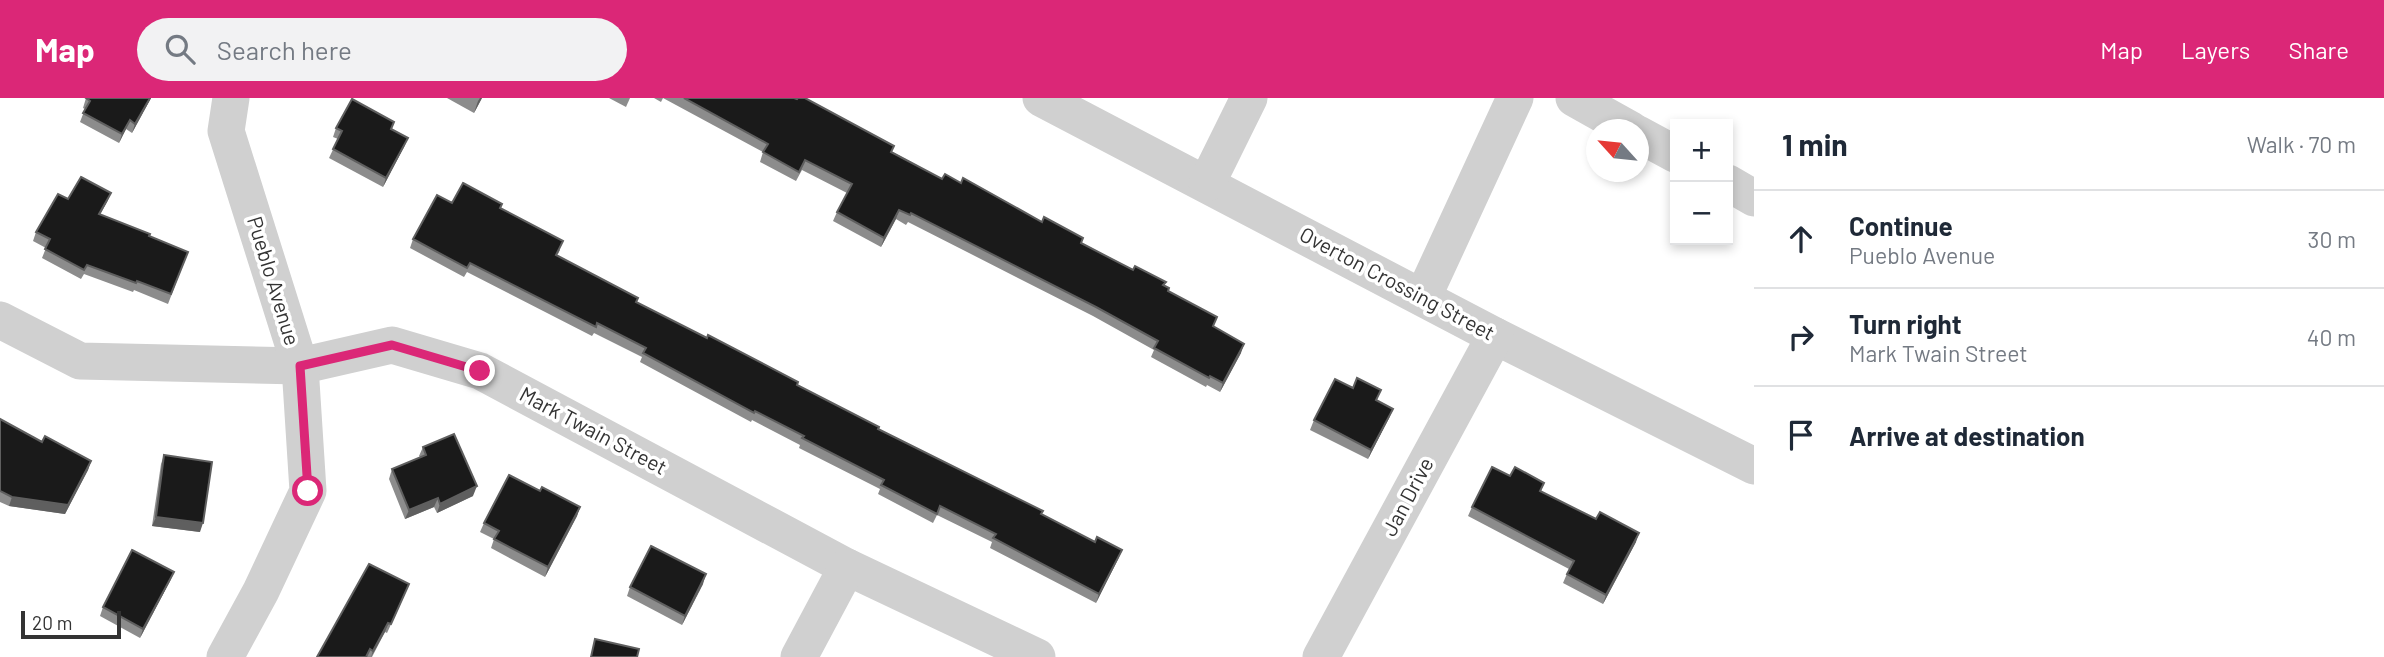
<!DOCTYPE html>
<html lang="en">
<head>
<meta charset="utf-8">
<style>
	:root { --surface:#fff; --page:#f2f2f3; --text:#1f2937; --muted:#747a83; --line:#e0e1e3; --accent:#db2777 }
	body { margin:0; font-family:Barlow,sans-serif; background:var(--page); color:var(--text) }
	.controls { position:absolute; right:21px; top:21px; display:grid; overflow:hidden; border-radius:0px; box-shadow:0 4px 10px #0003 }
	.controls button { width:63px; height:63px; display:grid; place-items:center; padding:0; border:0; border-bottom:2px solid var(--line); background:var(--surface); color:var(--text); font:35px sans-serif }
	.compass { position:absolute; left:1586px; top:21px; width:63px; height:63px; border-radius:50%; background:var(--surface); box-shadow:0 4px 10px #0003; rotate:297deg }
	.scale { position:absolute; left:21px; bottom:18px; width:100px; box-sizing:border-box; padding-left:7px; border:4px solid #333; border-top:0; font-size:19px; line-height:24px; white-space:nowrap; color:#333; -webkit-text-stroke:5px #fff; paint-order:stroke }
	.stop { position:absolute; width:21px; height:21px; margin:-16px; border:5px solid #db2777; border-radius:50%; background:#fff }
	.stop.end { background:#db2777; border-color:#fff; box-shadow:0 2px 7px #0008 }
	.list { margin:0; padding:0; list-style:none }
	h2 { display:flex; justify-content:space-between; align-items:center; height:91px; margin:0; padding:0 28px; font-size:30px }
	h2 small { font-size:23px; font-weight:400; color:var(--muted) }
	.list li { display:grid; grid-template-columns:46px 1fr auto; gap:21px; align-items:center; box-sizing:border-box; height:98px; padding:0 28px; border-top:2px solid var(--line) }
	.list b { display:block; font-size:26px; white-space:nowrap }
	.list p { margin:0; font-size:23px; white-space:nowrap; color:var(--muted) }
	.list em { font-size:23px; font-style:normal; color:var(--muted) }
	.icon { flex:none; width:38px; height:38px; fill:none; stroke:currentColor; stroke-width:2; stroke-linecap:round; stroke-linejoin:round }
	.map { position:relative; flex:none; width:1754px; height:559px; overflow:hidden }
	header { display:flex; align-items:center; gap:42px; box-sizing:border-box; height:98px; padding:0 35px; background:var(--accent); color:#fff }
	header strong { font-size:33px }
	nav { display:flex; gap:38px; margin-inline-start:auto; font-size:24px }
	.search { width:490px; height:63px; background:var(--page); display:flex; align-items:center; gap:18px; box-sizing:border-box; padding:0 24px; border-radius:38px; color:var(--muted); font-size:26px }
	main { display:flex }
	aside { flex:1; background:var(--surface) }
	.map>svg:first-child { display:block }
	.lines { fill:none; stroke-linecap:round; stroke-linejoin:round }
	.minor { stroke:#d0d0d0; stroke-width:37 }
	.wall { fill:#8c8c8c }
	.shaded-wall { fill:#5f5f5f }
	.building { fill:#1a1a1a; stroke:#5f5f5f; stroke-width:2 }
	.route { stroke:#db2777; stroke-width:9 }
	.labels { text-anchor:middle; stroke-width:7; stroke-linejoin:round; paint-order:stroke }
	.street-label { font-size:21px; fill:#333; stroke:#fff }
</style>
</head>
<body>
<header>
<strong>Map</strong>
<div class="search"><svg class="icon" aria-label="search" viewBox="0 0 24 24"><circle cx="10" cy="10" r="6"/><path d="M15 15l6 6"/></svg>Search here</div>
<nav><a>Map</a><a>Layers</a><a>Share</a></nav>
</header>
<main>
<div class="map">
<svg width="1754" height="559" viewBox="0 0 1754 559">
	<rect width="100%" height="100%" fill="#fff"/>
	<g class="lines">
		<g class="minor">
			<polyline points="1041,0 1495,238 1754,368"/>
			<polyline points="1574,0 1631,32"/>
			<polyline points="1638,36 1675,56"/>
			<polyline points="1207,85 1249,0"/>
			<polyline points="1728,85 1754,100"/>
			<polyline points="1423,199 1515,0"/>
			<polyline points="0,222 80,263 300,268 392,247 480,273 847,469 1037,559"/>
			<polyline points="225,559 261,493 308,393 300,268 226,33 231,0"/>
			<polyline points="799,559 847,469"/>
			<polyline points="1321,559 1495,238"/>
		</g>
	</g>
	<g class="wall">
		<polygon points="86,0 151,0 132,35 126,31 119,45 80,24 85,11 83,10"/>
		<polygon points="447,0 482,0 474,15"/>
		<polygon points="609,0 630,0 626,9"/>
		<polygon points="654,0 663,0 661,4"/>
		<polygon points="663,0 794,0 942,81 961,85 1042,124 1164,188 1168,193 1214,229 1241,255 1220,294 1207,287 1206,289 1151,259 1154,252 1093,218 908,124 906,127 896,121 881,149 833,123 837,114 847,95 802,72 796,83 760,64 763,54"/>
		<polygon points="336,30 391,31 408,40 404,49 383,89 329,60 338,41 333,39"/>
		<polygon points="111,95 107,104 100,117 149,138 188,154 168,206 134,192 133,194 84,176 81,181 42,160 46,150 33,143 36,134"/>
		<polygon points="452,105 500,110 560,152 557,158 637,204 797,287 878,331 1095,444 1122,452 1118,461 1096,505 990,450 992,444 937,417 933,425 878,396 880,391 799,350 800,347 752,322 751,324 640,264 642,259 594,235 592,238 467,174 464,179 410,150 413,141"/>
		<polygon points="1377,303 1393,311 1389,320 1368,361 1310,332 1314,322"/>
		<polygon points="0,321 42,344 91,363 88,372 65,416 9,408 0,404"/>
		<polygon points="423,349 473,398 437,415 434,409 405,421 389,381 392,371 420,359 419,358"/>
		<polygon points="164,357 200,434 152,428 161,366"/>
		<polygon points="1510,378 1544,385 1541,393 1636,444 1603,506 1563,485 1569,471 1468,418 1472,409"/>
		<polygon points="540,393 580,409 577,418 545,479 491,450 494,441 480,434 484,425"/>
		<polygon points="174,474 170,483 140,540 100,518 103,509"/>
		<polygon points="703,486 682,527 627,498 630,489"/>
		<polygon points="405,496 387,535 385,534 372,559 317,559"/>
	</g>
	<g class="shaded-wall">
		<polygon points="150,0 151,0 132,35 135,26"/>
		<polygon points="480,0 482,0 474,15 478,3"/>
		<polygon points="130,22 126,31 119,45 122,36"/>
		<polygon points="408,40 404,49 383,89 386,80"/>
		<polygon points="111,95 107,104 95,125 99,116"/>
		<polygon points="899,112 896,121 881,149 884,140"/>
		<polygon points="1244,246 1241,255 1220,294 1223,285"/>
		<polygon points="1393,311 1389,320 1368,361 1371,352"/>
		<polygon points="91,363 88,372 65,416 9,408 12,399"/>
		<polygon points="477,388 473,398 437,415 440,406"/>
		<polygon points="438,400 434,409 405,421 409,412"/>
		<polygon points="580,409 577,418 545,479 548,469"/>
		<polygon points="156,419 203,425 200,434 152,428"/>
		<polygon points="1639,435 1636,444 1603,506 1606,497"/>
		<polygon points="1122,452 1118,461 1096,505 1099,496"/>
		<polygon points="174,474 170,483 140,540 143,531"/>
		<polygon points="706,476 703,486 682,527 685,518"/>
		<polygon points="388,525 385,534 371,559 373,553"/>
	</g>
	<g class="building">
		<polygon points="86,0 150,0 135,26 130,22 122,36 83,15 90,3"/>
		<polygon points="684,0 794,0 797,1 798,0 805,0 894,48 891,54 942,81 945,76 961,85 963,80 1042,124 1044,119 1083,140 1081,145 1133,172 1135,168 1166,184 1163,187 1169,190 1168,193 1217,219 1213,228 1244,246 1223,285 1210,278 1209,280 1154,250 1158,243 1096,209 911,115 910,117 899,112 884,140 837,114 852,86 805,62 799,74 763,54 768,46"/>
		<polygon points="352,1 394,24 391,31 408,40 386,80 333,51 342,33 336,30"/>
		<polygon points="81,79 111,95 99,116 150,136 149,138 188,154 171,196 137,183 136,185 87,167 84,172 45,151 50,141 36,134 58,96 68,101"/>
		<polygon points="463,85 502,106 500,110 563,143 556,157 638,200 636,204 707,240 708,237 798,284 797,287 879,329 878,331 1043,413 1041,416 1095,444 1097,439 1122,452 1099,496 993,440 996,436 940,408 937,416 881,387 884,382 802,340 804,338 755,313 754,315 643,255 646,250 597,225 596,229 470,165 467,170 413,141 437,97 452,105"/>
		<polygon points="1357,280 1381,292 1376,302 1393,311 1371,352 1314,322 1335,281 1353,290"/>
		<polygon points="0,321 42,344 45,338 91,363 68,407 12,399 0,393"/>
		<polygon points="454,336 477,388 440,406 438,400 409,412 392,371 426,357 423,349"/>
		<polygon points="164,357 212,364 203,425 156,419"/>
		<polygon points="1492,369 1510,378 1515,369 1544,385 1540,393 1596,421 1600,414 1639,435 1606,497 1567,476 1574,463 1472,409"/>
		<polygon points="509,377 540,393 542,389 580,409 548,469 494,441 499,433 484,425"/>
		<polygon points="651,448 706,476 685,518 630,489"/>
		<polygon points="132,452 174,474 143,531 103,509"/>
		<polygon points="369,466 409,486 391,526 388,525 373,553 370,551 366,559 317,559"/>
		<polygon points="595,541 639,551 637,559 591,559"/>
	</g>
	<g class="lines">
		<polyline class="route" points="308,393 300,268 392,247 480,273"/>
	</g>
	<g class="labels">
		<g class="street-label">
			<text transform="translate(273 183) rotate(73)" y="7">Pueblo Avenue</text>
			<text transform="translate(1397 186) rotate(28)" y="7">Overton Crossing Street</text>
			<text transform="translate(593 333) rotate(28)" y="7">Mark Twain Street</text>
			<text transform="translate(1408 399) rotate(-62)" y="7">Jan Drive</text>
		</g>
	</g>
</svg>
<div class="controls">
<button>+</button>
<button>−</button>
</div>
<svg class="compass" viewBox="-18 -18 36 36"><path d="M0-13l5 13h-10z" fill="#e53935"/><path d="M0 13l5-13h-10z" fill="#747a83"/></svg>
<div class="scale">20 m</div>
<div class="stop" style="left:308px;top:393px"></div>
<div class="stop end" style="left:480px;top:273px"></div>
</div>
<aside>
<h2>1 min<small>Walk · 70 m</small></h2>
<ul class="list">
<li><svg class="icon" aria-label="ahead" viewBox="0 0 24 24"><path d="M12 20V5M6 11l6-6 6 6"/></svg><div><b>Continue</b><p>Pueblo Avenue</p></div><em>30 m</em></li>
<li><svg class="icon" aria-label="right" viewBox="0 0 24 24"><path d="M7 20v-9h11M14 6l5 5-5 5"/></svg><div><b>Turn right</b><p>Mark Twain Street</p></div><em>40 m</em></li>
<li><svg class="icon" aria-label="arrive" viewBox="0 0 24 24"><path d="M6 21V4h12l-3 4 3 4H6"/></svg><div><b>Arrive at destination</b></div></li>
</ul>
</aside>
</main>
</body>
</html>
